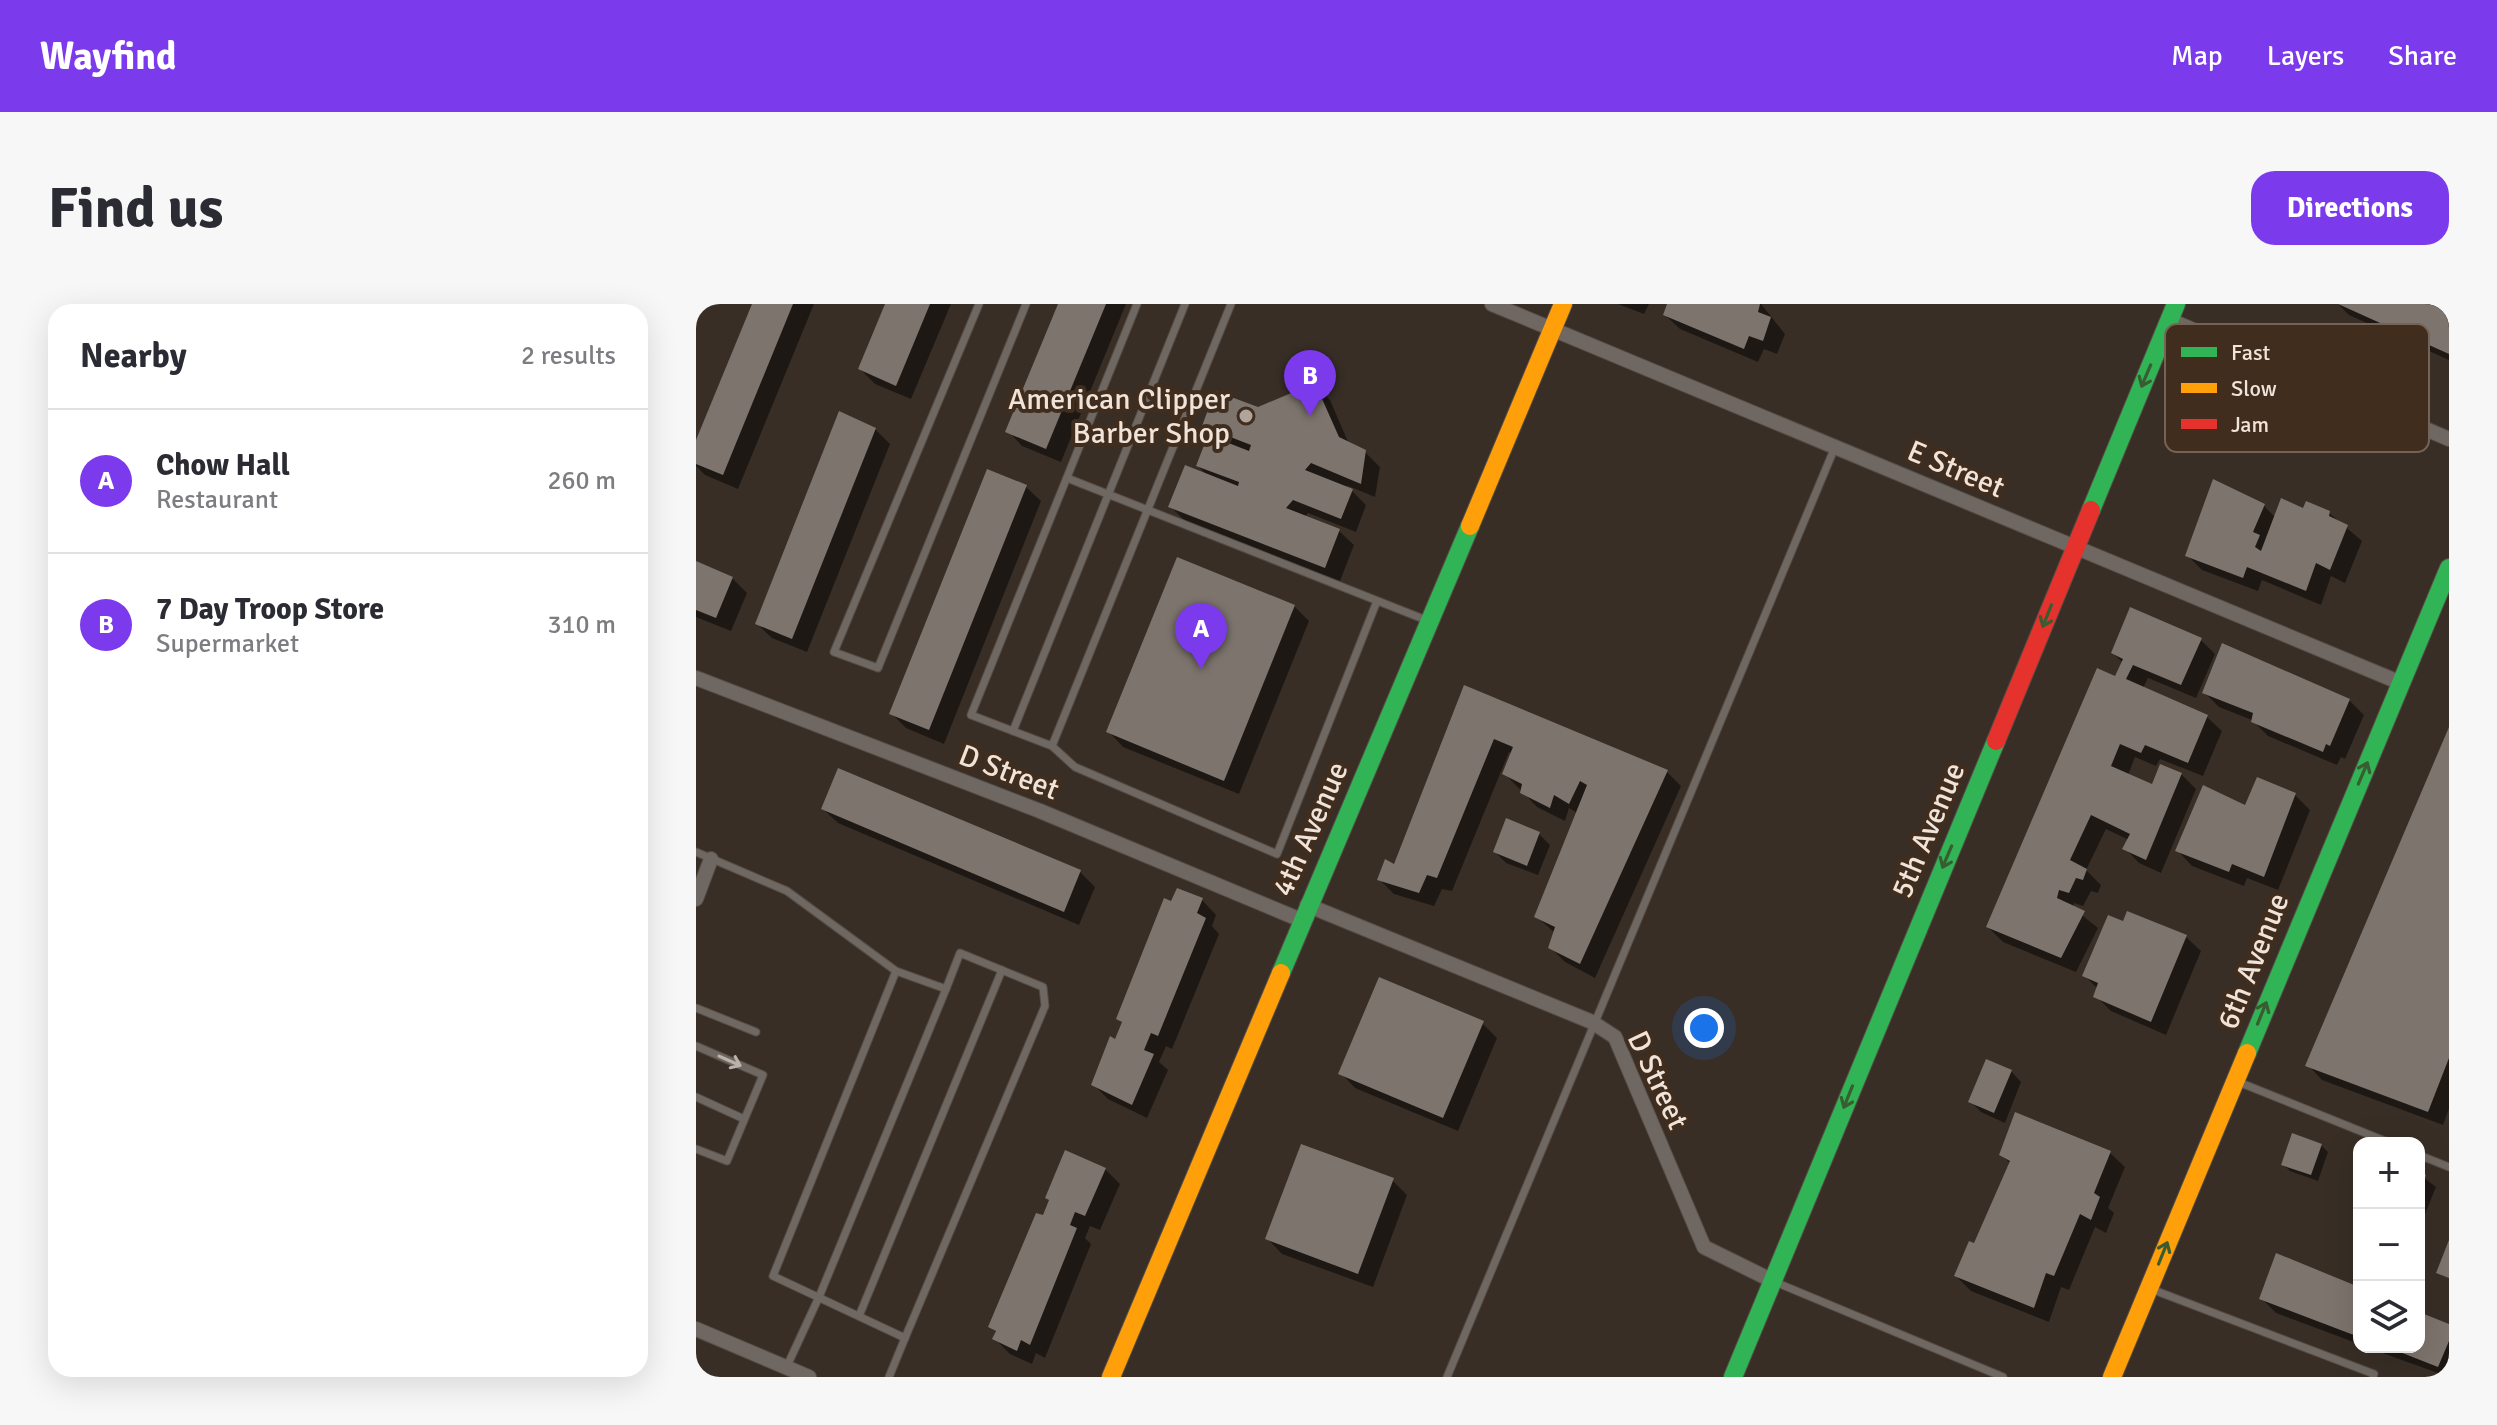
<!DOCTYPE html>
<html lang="en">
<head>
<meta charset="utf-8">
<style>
	:root { --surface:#fff; --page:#f7f7f7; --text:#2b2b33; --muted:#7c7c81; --line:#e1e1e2; --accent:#7c3aed }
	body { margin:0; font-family:Signika,sans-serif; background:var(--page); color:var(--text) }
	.controls { position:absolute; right:24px; bottom:24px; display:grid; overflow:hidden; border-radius:16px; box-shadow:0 8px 32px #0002 }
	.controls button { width:72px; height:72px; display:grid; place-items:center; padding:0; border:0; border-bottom:2px solid var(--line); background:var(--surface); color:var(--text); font:40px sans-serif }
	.you { position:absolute; left:1008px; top:724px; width:28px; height:28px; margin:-20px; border:6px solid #fff; border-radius:50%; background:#1a73e8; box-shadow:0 0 0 12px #1a73e833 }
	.badge { display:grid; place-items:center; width:52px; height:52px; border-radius:50%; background:var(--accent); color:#fff; font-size:26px; font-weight:700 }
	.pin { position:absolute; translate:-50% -66px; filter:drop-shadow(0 2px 4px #0008) }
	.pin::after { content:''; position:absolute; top:42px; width:28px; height:24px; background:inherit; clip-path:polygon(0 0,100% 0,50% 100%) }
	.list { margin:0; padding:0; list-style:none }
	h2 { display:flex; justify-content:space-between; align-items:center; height:104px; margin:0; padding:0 32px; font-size:34px }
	h2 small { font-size:26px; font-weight:400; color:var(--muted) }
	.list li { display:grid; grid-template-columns:52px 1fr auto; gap:24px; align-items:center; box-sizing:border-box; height:144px; padding:0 32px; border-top:2px solid var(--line) }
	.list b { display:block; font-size:30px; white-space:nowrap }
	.list p { margin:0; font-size:26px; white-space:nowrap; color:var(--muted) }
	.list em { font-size:26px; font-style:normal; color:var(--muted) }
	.icon { flex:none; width:44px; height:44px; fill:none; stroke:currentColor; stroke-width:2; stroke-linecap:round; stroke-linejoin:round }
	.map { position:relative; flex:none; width:1753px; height:1073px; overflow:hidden; border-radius:24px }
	header { display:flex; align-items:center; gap:48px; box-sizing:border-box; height:112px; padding:0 40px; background:var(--accent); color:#fff }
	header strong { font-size:38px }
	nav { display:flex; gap:44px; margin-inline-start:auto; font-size:28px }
	.intro { display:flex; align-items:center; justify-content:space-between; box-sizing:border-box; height:192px; padding:0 48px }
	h1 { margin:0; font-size:56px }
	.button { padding:20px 36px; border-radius:24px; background:var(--accent); color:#fff; font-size:28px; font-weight:700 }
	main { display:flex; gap:48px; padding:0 48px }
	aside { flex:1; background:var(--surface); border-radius:24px; box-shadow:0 8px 32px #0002 }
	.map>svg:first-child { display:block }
	.shadow { fill:#0007 }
	.building { fill:#7d746d }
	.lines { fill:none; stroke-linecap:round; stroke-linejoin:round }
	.lane-casing { stroke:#554c44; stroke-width:9 }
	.street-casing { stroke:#554c44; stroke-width:16 }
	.fast-casing { stroke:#554c44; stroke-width:20 }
	.slow-casing { stroke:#554c44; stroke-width:20 }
	.jam-casing { stroke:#554c44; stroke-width:20 }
	.lane { stroke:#6f6862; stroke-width:7 }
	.street { stroke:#6f6862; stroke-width:14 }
	.fast { stroke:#30b455; stroke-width:18 }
	.slow { stroke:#ff9f0a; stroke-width:18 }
	.jam { stroke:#e5322d; stroke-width:18 }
	.oneway { stroke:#3a5c31 }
	.oneway2 { stroke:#bcb2aa }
	.poi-dot { fill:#b0a49b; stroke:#402d1e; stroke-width:3 }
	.labels { text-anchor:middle; stroke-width:8; stroke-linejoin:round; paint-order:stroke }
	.poi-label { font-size:30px; fill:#f0e4da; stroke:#402d1e; text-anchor:end }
	.street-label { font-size:30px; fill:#f0e4da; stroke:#402d1e }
	.key { fill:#402d1e; stroke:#756456; stroke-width:2 }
	.key-label { font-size:22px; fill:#f0e4da }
</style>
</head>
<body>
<header>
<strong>Wayfind</strong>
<nav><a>Map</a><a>Layers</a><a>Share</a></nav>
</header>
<div class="intro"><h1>Find us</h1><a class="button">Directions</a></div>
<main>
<aside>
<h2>Nearby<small>2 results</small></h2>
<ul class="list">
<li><span class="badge">A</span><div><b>Chow Hall</b><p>Restaurant</p></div><em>260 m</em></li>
<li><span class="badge">B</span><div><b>7 Day Troop Store</b><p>Supermarket</p></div><em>310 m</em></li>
</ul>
</aside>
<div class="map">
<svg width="1753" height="1073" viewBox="0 0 1753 1073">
	<rect width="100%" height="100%" fill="#382e26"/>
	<g class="shadow">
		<polygon points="58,0 118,0 42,185 9,171 0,162 0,141"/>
		<polygon points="191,0 255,0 215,95 179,80 164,65"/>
		<polygon points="365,0 430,0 365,158 326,142 312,127"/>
		<polygon points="922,0 953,0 948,10"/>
		<polygon points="973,0 1065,0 1089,30 1081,50 1068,45 1062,58 984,25 969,11"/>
		<polygon points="1642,0 1753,0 1753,56 1653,11"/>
		<polygon points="619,81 634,96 653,140 669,148 684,163 679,193 650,181 670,201 660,228 612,209 609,213 643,227 658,241 644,277 489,217 475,203 513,173 502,162 525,138 508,121 562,105"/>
		<polygon points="179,125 194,140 111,348 76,334 61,320"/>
		<polygon points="330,183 345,197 248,440 210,424 196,410"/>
		<polygon points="1568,202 1580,214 1608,207 1633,209 1666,237 1649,279 1635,272 1625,301 1566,276 1562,287 1506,266 1491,251"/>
		<polygon points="0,259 36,274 51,289 35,327 0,313"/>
		<polygon points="598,302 613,317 543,490 427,443 413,428"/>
		<polygon points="1504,335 1519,350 1500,394 1452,374 1447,384 1511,413 1526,427 1507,472 1464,455 1460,462 1439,453 1432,471 1457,483 1485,470 1500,485 1465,569 1443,559 1429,544 1433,536 1410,525 1390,566 1405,581 1402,589 1395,587 1387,602 1378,599 1377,604 1402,624 1380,668 1307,638 1292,623 1420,374 1427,359 1417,349"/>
		<polygon points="769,383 971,468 985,482 899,674 869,658 854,643 859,629 841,613 881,509 873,504 869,517 841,503 808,469 817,450 813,448 756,587 746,585 738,602 698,590 683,575 699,563"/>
		<polygon points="1508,388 1653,396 1668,411 1649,455 1645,453 1641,461 1572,432 1556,416 1523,403"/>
		<polygon points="1753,428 1753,805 1747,821 1626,776 1612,761"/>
		<polygon points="1599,491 1614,506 1582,586 1551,574 1548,582 1496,562 1482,547 1550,503"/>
		<polygon points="127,505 384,568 399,583 383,621 142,519"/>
		<polygon points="843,530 854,541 842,571 810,559 799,548"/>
		<polygon points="506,596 520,611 516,622 523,630 476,745 470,742 463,758 472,766 451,814 412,795 397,780 421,737 427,720 422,714 476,599"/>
		<polygon points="1428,619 1490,633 1505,647 1470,731 1415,707 1400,692 1402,685 1388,671"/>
		<polygon points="786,719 801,734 762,827 659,784 645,769"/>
		<polygon points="1315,767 1325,778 1309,819 1285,808 1274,797"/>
		<polygon points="1625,841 1632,848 1622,877 1594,867 1587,860"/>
		<polygon points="1414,849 1429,863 1412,904 1418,909 1410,929 1399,923 1373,986 1365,983 1353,1018 1275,987 1260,972 1280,941 1315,860 1305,851"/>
		<polygon points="409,865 424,880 404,926 394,922 389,934 395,940 349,1054 340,1049 336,1060 314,1050 299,1035 301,1029 294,1022 348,914"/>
		<polygon points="1723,870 1740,883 1729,910 1723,907"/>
		<polygon points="696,876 711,891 677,983 586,950 572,935"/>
		<polygon points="1663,986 1663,1040 1580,1009 1565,994"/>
		<polygon points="1723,1010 1753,1022 1753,1073 1670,1043 1723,1043"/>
	</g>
	<g class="building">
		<polygon points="56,0 97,0 27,171 0,160 0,136"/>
		<polygon points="189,0 234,0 200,82 162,65"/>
		<polygon points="362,0 410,0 350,145 309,128"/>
		<polygon points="971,0 1064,0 1062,8 1075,13 1067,37 1053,32 1048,45 967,11"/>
		<polygon points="1642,0 1753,0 1753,50"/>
		<polygon points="619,79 643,133 670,146 665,180 615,159 609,166 657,185 645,215 597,196 590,204 644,225 629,264 472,203 489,161 542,182 543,178 500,162 512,131 553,147 555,141 506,122 519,87 562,103"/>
		<polygon points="143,107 180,124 96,335 59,320"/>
		<polygon points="291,165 331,181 233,426 193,410"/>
		<polygon points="1517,175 1569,200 1557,228 1564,231 1559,243 1565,247 1585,194 1607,204 1610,197 1634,207 1633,212 1652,221 1634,266 1620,259 1610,287 1551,263 1547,274 1489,252"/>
		<polygon points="481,253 599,301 528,477 410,428"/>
		<polygon points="0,257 37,273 20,314 0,306"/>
		<polygon points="1434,303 1506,334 1485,381 1437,361 1430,375 1512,411 1492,459 1449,441 1445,449 1424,440 1415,462 1456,480 1464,460 1486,469 1450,556 1426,545 1434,530 1395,511 1374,556 1391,565 1387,576 1380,574 1373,589 1363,586 1361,594 1389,607 1365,654 1290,623 1401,364 1419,372 1427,355 1415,349"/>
		<polygon points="1526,339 1654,395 1634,442 1630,440 1627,448 1555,418 1557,409 1506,389"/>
		<polygon points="768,381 972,466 884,660 852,644 859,623 838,613 891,481 884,477 873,500 858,491 854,504 824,489 826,480 806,470 817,443 798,435 741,574 731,571 723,589 681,576 689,555 698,560"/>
		<polygon points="1753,423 1753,754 1732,808 1609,762"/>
		<polygon points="142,464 385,566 368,608 125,505"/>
		<polygon points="1561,473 1600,489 1568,573 1536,560 1533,568 1479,547 1507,481 1549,501"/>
		<polygon points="810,514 844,528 831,562 797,548"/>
		<polygon points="481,584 507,594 501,609 510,614 462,732 455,729 448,746 458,750 436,801 395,781 414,732 419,735 426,718 420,715 468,594 475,597"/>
		<polygon points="1431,607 1491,631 1455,718 1397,693 1402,679 1386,672 1412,611 1427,617"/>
		<polygon points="683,673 788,717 747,814 642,770"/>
		<polygon points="1290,755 1316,766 1298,809 1272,798"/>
		<polygon points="1319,808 1415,847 1398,889 1404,893 1395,916 1384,910 1358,972 1350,969 1338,1004 1258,972 1273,937 1278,939 1314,857 1303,851"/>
		<polygon points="1596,829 1626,840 1615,871 1585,861"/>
		<polygon points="605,840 698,874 662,970 569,935"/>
		<polygon points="369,846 410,864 389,912 379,908 374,921 381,924 334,1041 325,1036 321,1047 296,1035 300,1027 292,1023 340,909 347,911 353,896 349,894"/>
		<polygon points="1723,868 1730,871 1723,889"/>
		<polygon points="1753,936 1753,974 1740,969"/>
		<polygon points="1580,949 1663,983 1663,1033 1563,995"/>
		<polygon points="1723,1008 1753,1020 1753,1037 1742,1063 1691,1043 1723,1043"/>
	</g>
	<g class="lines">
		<g class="lane-casing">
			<g id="lane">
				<polyline points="283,0 138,348 182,364 330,0"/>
				<polyline points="441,0 275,411 356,442 535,0"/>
				<polyline points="371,174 730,316"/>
				<polyline points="317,427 489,0"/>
				<polyline points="356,442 379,463 581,550 681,297"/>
				<polyline points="0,548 91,587 200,667 77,972 209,1034 349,702 347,683 264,649 250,685 200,667"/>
				<polyline points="0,704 60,728"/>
				<polyline points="0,742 67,771 31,857 0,845"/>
				<polyline points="1540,777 1694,839"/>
				<polyline points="0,793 48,815"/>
				<polyline points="1723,851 1753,863"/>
				<polyline points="1079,978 1307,1073"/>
				<polyline points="1455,985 1678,1070 1677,1073"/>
				<polyline points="163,1012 306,666"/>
				<polyline points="91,1062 123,993 250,685"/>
				<polyline points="193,1073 209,1034"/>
				<polyline points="751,1073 1139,143"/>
			</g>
		</g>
		<g class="street-casing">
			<g id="street">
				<polyline points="796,0 1705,379"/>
				<polyline points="1474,16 1753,135"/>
				<polyline points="0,374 344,507 605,616"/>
				<polyline points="0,595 15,555"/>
				<polyline points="611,601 896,718 919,733 1008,943 1077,977"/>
				<polyline points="0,1025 113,1073"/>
			</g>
		</g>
		<g class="fast-casing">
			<g id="fast">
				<polyline points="1395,206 1480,0"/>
				<polyline points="585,669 774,222"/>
				<polyline points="1551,749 1753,264"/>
				<polyline points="1037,1073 1300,437"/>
			</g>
		</g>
		<g class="slow-casing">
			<g id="slow">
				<polyline points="774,222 867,0"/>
				<polyline points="415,1073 585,669"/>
				<polyline points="1416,1073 1551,749"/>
			</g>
		</g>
		<g class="jam-casing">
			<polyline id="jam" points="1300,437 1395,206"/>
		</g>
		<use href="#lane" class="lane"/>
		<use href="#street" class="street"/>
		<use href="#fast" class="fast"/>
		<use href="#slow" class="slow"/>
		<use href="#jam" class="jam"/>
	</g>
	<defs><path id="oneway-shaft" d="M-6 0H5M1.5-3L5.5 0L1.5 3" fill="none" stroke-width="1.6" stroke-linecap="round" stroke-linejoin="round" transform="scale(2)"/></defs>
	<g class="oneway">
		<use href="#oneway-shaft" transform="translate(1450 72) rotate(113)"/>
		<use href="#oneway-shaft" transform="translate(1351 312) rotate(112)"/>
		<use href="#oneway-shaft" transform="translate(1667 469) rotate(-67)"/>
		<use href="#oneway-shaft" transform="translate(1251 553) rotate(113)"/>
		<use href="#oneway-shaft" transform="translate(1566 709) rotate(-68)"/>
		<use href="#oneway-shaft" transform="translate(1152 793) rotate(112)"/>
		<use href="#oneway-shaft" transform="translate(1467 949) rotate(-68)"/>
	</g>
	<use class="oneway2" href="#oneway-shaft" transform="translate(34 757) rotate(24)"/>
	<circle class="poi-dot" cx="550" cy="112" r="8"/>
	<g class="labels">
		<g class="poi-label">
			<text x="534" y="105">American Clipper<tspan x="534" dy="34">Barber Shop</tspan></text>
		</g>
		<g class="street-label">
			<text transform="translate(1260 165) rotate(23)" y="10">E Street</text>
			<text transform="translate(313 468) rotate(21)" y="10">D Street</text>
			<text transform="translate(614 525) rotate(-66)" y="10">4th Avenue</text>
			<text transform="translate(1232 526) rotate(-67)" y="10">5th Avenue</text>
			<text transform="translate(1557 657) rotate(-68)" y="10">6th Avenue</text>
			<text transform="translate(962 776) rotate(65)" y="10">D Street</text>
		</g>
	</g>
	<rect x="1469" y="20" width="264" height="128" rx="12" class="key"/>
	<rect x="1485" y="43" width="36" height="10" fill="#30b455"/>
	<rect x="1485" y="79" width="36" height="10" fill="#ff9f0a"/>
	<rect x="1485" y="115" width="36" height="10" fill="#e5322d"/>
	<g class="key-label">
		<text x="1535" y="56">Fast</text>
		<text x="1535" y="92">Slow</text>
		<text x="1535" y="128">Jam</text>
	</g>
</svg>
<div class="controls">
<button>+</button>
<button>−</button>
<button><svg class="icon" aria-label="layers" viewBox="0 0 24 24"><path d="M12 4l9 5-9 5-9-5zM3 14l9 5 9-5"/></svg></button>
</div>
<div class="you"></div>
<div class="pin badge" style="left:505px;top:365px">A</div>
<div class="pin badge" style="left:614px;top:112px">B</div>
</div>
</main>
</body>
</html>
